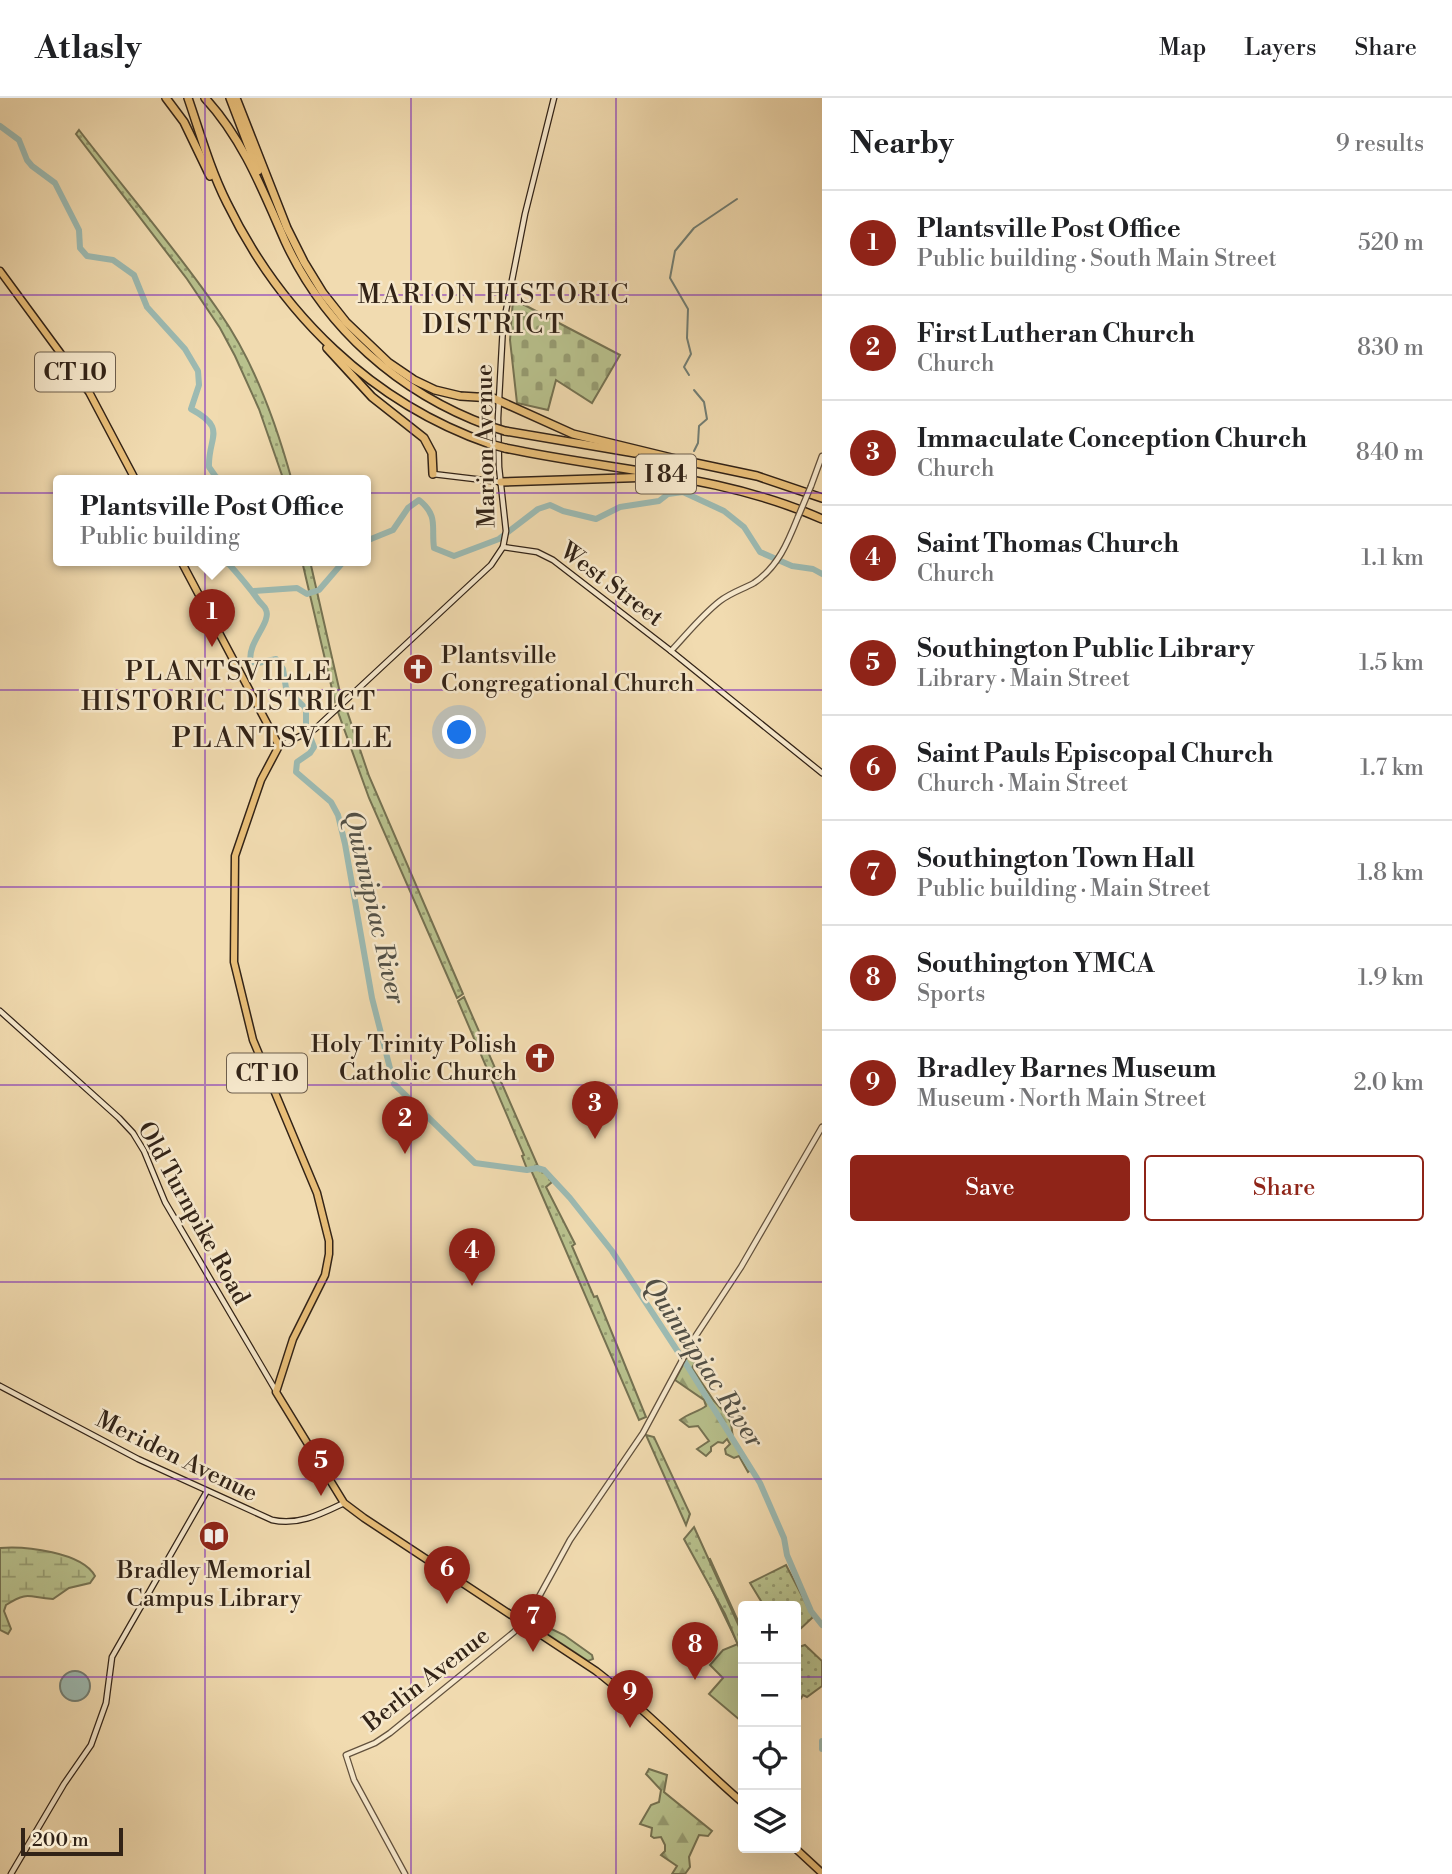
<!DOCTYPE html>
<html lang="en">
<head>
<meta charset="utf-8">
<style>
	:root { --surface:#fff; --page:#f2f2f2; --text:#202124; --muted:#757577; --line:#e0e0e0; --accent:#8f2418 }
	body { margin:0; font-family:"Libre Bodoni",serif; background:var(--page); color:var(--text) }
	.controls { position:absolute; right:21px; bottom:21px; display:grid; overflow:hidden; border-radius:7px; box-shadow:0 7px 28px #0002 }
	.controls button { width:63px; height:63px; display:grid; place-items:center; padding:0; border:0; border-bottom:2px solid var(--line); background:var(--surface); color:var(--text); font:35px sans-serif }
	.scale { position:absolute; left:21px; bottom:18px; width:102px; box-sizing:border-box; padding-left:7px; border:4px solid #322317; border-top:0; font-size:19px; line-height:24px; white-space:nowrap; color:#322317; -webkit-text-stroke:5px #f6e8cc; paint-order:stroke }
	.you { position:absolute; left:460px; top:635px; width:24px; height:24px; margin:-18px; border:5px solid #fff; border-radius:50%; background:#1a73e8; box-shadow:0 0 0 10px #1a73e833 }
	.badge { display:grid; place-items:center; width:46px; height:46px; border-radius:50%; background:var(--accent); color:#fff; font-size:23px; font-weight:700 }
	.pin { position:absolute; translate:-50% -58px; filter:drop-shadow(0 2px 4px #0008) }
	.pin::after { content:''; position:absolute; top:37px; width:24px; height:21px; background:inherit; clip-path:polygon(0 0,100% 0,50% 100%) }
	.popup { position:absolute; left:53px; top:377px; width:318px; height:91px; box-sizing:border-box; display:grid; place-content:center; border-radius:7px; background:var(--surface); filter:drop-shadow(0 2px 5px #0005); font-size:23px; white-space:nowrap; color:var(--muted) }
	.popup b { font-size:26px; color:var(--text) }
	.popup::after { content:''; position:absolute; left:50%; top:100%; margin-left:-14px; border:14px solid transparent; border-top-color:var(--surface) }
	.list { margin:0; padding:0; list-style:none }
	h2 { display:flex; justify-content:space-between; align-items:center; height:91px; margin:0; padding:0 28px; font-size:30px }
	h2 small { font-size:23px; font-weight:400; color:var(--muted) }
	.list li { display:grid; grid-template-columns:46px 1fr auto; gap:21px; align-items:center; box-sizing:border-box; height:105px; padding:0 28px; border-top:2px solid var(--line) }
	.list b { display:block; font-size:26px; white-space:nowrap }
	.list p { margin:0; font-size:23px; white-space:nowrap; color:var(--muted) }
	.list em { font-size:23px; font-style:normal; color:var(--muted) }
	.actions { display:flex; gap:14px; padding:21px 28px }
	.actions a { flex:1; padding:16px 0; border:2px solid var(--accent); border-radius:7px; text-align:center; font-size:24px; color:var(--accent) }
	.actions .main { background:var(--accent); color:#fff }
	.icon { flex:none; width:38px; height:38px; fill:none; stroke:currentColor; stroke-width:2; stroke-linecap:round; stroke-linejoin:round }
	.map { position:relative; flex:none; width:822px; height:1776px; overflow:hidden }
	header { display:flex; align-items:center; gap:42px; box-sizing:border-box; height:98px; padding:0 35px; background:var(--surface); border-bottom:2px solid var(--line) }
	header strong { font-size:33px }
	nav { display:flex; gap:38px; margin-inline-start:auto; font-size:24px }
	main { display:flex }
	aside { flex:1; background:var(--surface) }
	.map>svg:first-child { display:block }
	.green { fill:#b8c18d; stroke:#757252; stroke-width:2 }
	.forest { fill:url(#forest-firs); stroke:#757252; stroke-width:2 }
	.wetland { fill:url(#wetland-marsh); stroke:#757252; stroke-width:2 }
	.cemetery { fill:url(#cemetery-stones); stroke:#757252; stroke-width:2 }
	.park { fill:url(#park-dots); stroke:#757252; stroke-width:2 }
	.water { fill:#9cbab2; stroke:#727e74; stroke-width:2 }
	.lines { fill:none; stroke-linecap:round; stroke-linejoin:round }
	.stream { stroke:#727e74; stroke-width:2 }
	.river { stroke:#9cbab2; stroke-width:6 }
	.tertiary-casing { stroke:#62513d; stroke-width:7 }
	.secondary-casing { stroke:#322317; stroke-width:7 }
	.trunk-casing { stroke:#322317; stroke-width:9 }
	.motorway-casing { stroke:#322317; stroke-width:10 }
	.tertiary { stroke:#f6e8cc; stroke-width:4.5 }
	.secondary { stroke:#f6e8cc; stroke-width:4.5 }
	.trunk { stroke:#e8be78; stroke-width:6 }
	.motorway { stroke:#e8be78; stroke-width:7 }
	.tertiary-bridge-casing { stroke:#62513d; stroke-width:7; stroke-linecap:butt }
	.motorway-bridge-casing { stroke:#322317; stroke-width:10; stroke-linecap:butt }
	.tertiary-bridge { stroke:#f6e8cc; stroke-width:4.5 }
	.motorway-bridge { stroke:#e8be78; stroke-width:7 }
	.grid { fill:none; stroke:#7b2cbf; stroke-width:2; stroke-opacity:0.55 }
	.labels { text-anchor:middle; stroke-width:5; stroke-linejoin:round; paint-order:stroke }
	.shield { fill:#f6e8cc; stroke:#6d5e4d; stroke-width:2 }
	.shield-label { font-size:23px; font-weight:bold; fill:#322317 }
	.street-label { font-size:24px; fill:#322317; stroke:#f6e8cc }
	.poi-label { font-size:24px; fill:#322317; stroke:#f6e8cc; text-anchor:start }
	.neighbourhood-label { font-size:26px; letter-spacing:2px; fill:#322317; stroke:#f6e8cc }
	.water-label { font-size:26px; font-style:italic; fill:#525046; stroke:#f6e8cc }
	.quarter-label { font-size:28px; letter-spacing:2px; fill:#322317; stroke:#f6e8cc }
</style>
</head>
<body>
<header>
<strong>Atlasly</strong>
<nav><a>Map</a><a>Layers</a><a>Share</a></nav>
</header>
<main>
<div class="map">
<svg width="822" height="1776" viewBox="0 0 822 1776">
	<defs>
		<pattern id="forest-firs" width="22" height="20" patternUnits="userSpaceOnUse" patternTransform="scale(1.75)"><rect width="22" height="20" fill="#b8c18d"/><path d="M5 1l3.5 6h-7zM16 11l3.5 6h-7z" fill="#969c72"/></pattern>
		<pattern id="wetland-marsh" width="20" height="14" patternUnits="userSpaceOnUse" patternTransform="scale(1.75)"><rect width="20" height="14" fill="#b8c18d"/><path d="M1 5h8M5 5V1M11 12h8M15 12V8" fill="none" stroke="#969c72"/></pattern>
		<pattern id="cemetery-stones" width="16" height="16" patternUnits="userSpaceOnUse" patternTransform="scale(1.75)"><rect width="16" height="16" fill="#b8c18d"/><path d="M2 7V4a2 2 0 0 1 4 0v3zM10 15v-3a2 2 0 0 1 4 0v3z" fill="#969c72"/></pattern>
		<pattern id="park-dots" width="8" height="8" patternUnits="userSpaceOnUse" patternTransform="scale(1.75)"><rect width="8" height="8" fill="#b8c18d"/><path d="M2 2h.1M6 6h.1" fill="none" stroke="#969c72" stroke-width="1.8" stroke-linecap="round"/></pattern>
	</defs>
	<rect width="100%" height="100%" fill="#f1dbb0"/>
	<filter id="stains"><feTurbulence type="fractalNoise" baseFrequency=".00286" numOctaves="4"/><feColorMatrix values="0 0 0 0 .2 0 0 0 0 .09 0 0 0 0 .02 0 0 0 .5 -.17"/></filter>
	<radialGradient id="worn" r=".72"><stop offset=".6" stop-color="#630" stop-opacity="0"/><stop offset="1" stop-color="#630" stop-opacity=".3"/></radialGradient>
	<g class="green">
		<polygon points="710,1461 743,1534 743,1619 741,1623 709,1596 723,1580 710,1567 723,1552 738,1546 709,1486 711,1485 705,1462"/>
		<polygon points="533,1522 564,1537 592,1557 593,1561 588,1563 532,1526"/>
	</g>
	<g class="forest">
		<path d="M687,1259L696,1263L692,1270L714,1303L726,1316L731,1325L733,1340L752,1371L748,1374L739,1358L734,1360L726,1356L725,1351L730,1346L727,1341L723,1345L718,1344L711,1349V1353L706,1358L697,1351L709,1343L698,1328L689,1329L680,1322C689,1315 698,1314 706,1308L704,1302L675,1282Z"/>
		<polygon points="649,1671 667,1677 664,1694 712,1733 708,1738 699,1737 689,1759 690,1769 685,1776 672,1776 677,1768 661,1757 665,1753 665,1747 661,1739 654,1740 651,1738 652,1730 640,1726 651,1707 659,1704 661,1692 646,1676"/>
	</g>
	<path class="wetland" d="M0,1450C25,1448 82,1454 95,1478L90,1485L69,1490L53,1501C29,1500 29,1492 6,1507L4,1513L11,1531L8,1536L0,1532Z"/>
	<polygon class="cemetery" points="513,201 620,257 592,305 556,282 548,312 517,305 510,242"/>
	<g class="park">
		<path d="M79,32C126,93 177,152 220,215C253,262 277,328 292,383H284L259,311L235,258L220,230L187,181L76,36Z"/>
		<polygon points="302,463 310,463 341,599 335,604"/>
		<polygon points="342,611 347,613 369,678 463,896 457,900 369,700 338,614"/>
		<polygon points="464,899 540,1073 543,1072 552,1084 546,1089 575,1146 572,1148 594,1199 597,1198 646,1319 639,1322 535,1081 531,1072 527,1071 522,1058 524,1057 458,903"/>
		<polygon points="646,1337 654,1339 690,1416 686,1427"/>
		<polygon points="694,1429 743,1537 743,1559 725,1516 684,1441"/>
		<polygon points="786,1467 813,1519 796,1535 796,1508 764,1508 750,1485"/>
		<polygon points="805,1547 822,1563 822,1588 807,1599 803,1597 800,1602 796,1600 796,1550"/>
	</g>
	<circle class="water" cx="75" cy="1588" r="15"/>
	<g class="lines">
		<g class="stream">
			<polyline points="689,277 684,269 691,256 687,240 688,211 670,180 675,153 694,130 737,101"/>
			<polyline points="694,292 704,304 707,321 699,328 698,345 694,353"/>
			<polyline points="673,395 676,387"/>
		</g>
		<g class="river">
			<path d="M0,28L19,42L27,62L32,68L55,85L79,132L80,150L87,158L113,162L134,177L147,209L185,251L198,273L199,287L191,311C228,331 208,338 209,369L216,379L224,383"/>
			<path d="M366,443L393,432L408,410L419,402C439,418 431,429 434,450L454,458L499,441L538,411L550,407L563,413L596,421L620,409L659,403L668,396L683,394L724,413L744,429L760,454L792,468L813,471L822,476"/>
			<path d="M226,463C238,476 249,489 259,503C261,506 265,508 266,512C272,524 246,546 251,564L258,565L276,561L283,571L286,590L306,611V628L314,649L310,655L297,664L296,674L331,704L338,717L345,746L372,900L394,986L475,1065L527,1072L537,1070L544,1072L570,1100L612,1153L686,1266L760,1385L784,1440L787,1457L811,1513L822,1527"/>
			<polyline points="254,493 297,490 307,496 319,492 344,463"/>
			<polyline points="822,1643 822,1651"/>
		</g>
		<g class="tertiary-casing">
			<g id="tertiary">
				<polyline points="811,388 822,358"/>
				<path d="M671,553C687,536 702,517 720,503C730,495 743,491 754,485C778,469 788,444 798,419"/>
				<polyline points="405,1776 354,1682 346,1657 375,1645 390,1635 514,1534 529,1517 570,1442 643,1335 693,1242 741,1169 822,1029"/>
			</g>
		</g>
		<g class="secondary-casing">
			<g id="secondary">
				<polyline points="433,376 500,384"/>
				<polyline points="503,449 537,454 553,462 671,553 822,675"/>
				<polyline points="279,648 315,631 491,467 503,449 506,433 499,369 498,320 503,228 525,116 554,0"/>
				<polyline points="0,913 119,1020 133,1035 144,1053 165,1104 276,1293"/>
				<path d="M0,1288L138,1361L272,1422C298,1428 321,1416 344,1405"/>
				<polyline points="11,1776 64,1686 91,1647 106,1605 112,1559 207,1393"/>
			</g>
		</g>
		<g class="trunk-casing">
			<g id="trunk">
				<polyline points="0,173 89,294 136,383"/>
				<path d="M181,463L279,648L261,682L235,758L234,864L253,942L317,1095L329,1143V1156L325,1177L293,1241L276,1294L344,1405L364,1420L596,1573C648,1613 693,1662 743,1705"/>
				<polyline points="795,1750 822,1775"/>
			</g>
		</g>
		<g class="motorway-casing">
			<g id="motorway">
				<polyline points="166,0 184,24 210,78"/>
				<path d="M188,0C200,35 210,71 227,105C281,216 372,305 490,346"/>
				<path d="M205,0C243,41 263,93 285,143C325,230 399,295 489,328"/>
				<polyline points="230,0 258,73"/>
				<polyline points="236,0 287,130 304,164 323,195 346,224 389,265 414,282 435,292 460,298 493,300 573,336 684,363"/>
				<polyline points="327,250 372,299 424,340 432,355 433,376"/>
				<polyline points="505,333 635,355"/>
				<path d="M505,350C612,373 721,376 822,421"/>
				<polyline points="681,362 757,378 822,400"/>
				<polyline points="501,384 654,379"/>
			</g>
		</g>
		<use href="#tertiary" class="tertiary"/>
		<use href="#secondary" class="secondary"/>
		<use href="#trunk" class="trunk"/>
		<use href="#motorway" class="motorway"/>
		<g class="tertiary-bridge-casing">
			<polyline id="tertiary-bridge" points="798,419 811,388"/>
		</g>
		<g class="motorway-bridge-casing">
			<g id="motorway-bridge">
				<polyline points="489,328 505,333"/>
				<polyline points="490,346 505,350"/>
			</g>
		</g>
		<use href="#tertiary-bridge" class="tertiary-bridge"/>
		<use href="#motorway-bridge" class="motorway-bridge"/>
	</g>
	<path class="grid" d="M205,0V1776M411,0V1776M616,0V1776M0,197H822M0,395H822M0,592H822M0,789H822M0,987H822M0,1184H822M0,1381H822M0,1579H743M796,1579H822"/>
	<defs>
		<g id="church-disc" transform="scale(1.575)"><circle r="9.5" fill="#8f2418" stroke="#f6e8cc"/><path d="M-1.2-6h2.4v3.5h3.3v2.4h-3.3V6h-2.4V-.1h-3.3v-2.4h3.3Z" fill="#fff"/></g>
		<g id="library-disc" transform="scale(1.575)"><circle r="9.5" fill="#8f2418" stroke="#f6e8cc"/><path d="M-6-4Q-3-5.5-.7-3.5V5Q-3 3-6 4ZM6-4Q3-5.5 .7-3.5V5Q3 3 6 4Z" fill="#fff"/></g>
	</defs>
	<g fill-rule="evenodd">
		<use href="#church-disc" x="418" y="571"/>
		<use href="#church-disc" x="540" y="960"/>
		<use href="#library-disc" x="214" y="1438"/>
	</g>
	<g class="labels">
		<g class="shield">
			<rect x="35" y="254.5" width="80" height="39" rx="5"/>
			<rect x="636" y="356.5" width="60" height="39" rx="5"/>
			<rect x="227" y="955.5" width="80" height="39" rx="5"/>
		</g>
		<g class="shield-label">
			<text x="75" y="282">CT 10</text>
			<text x="666" y="384">I 84</text>
			<text x="267" y="983">CT 10</text>
		</g>
		<g class="street-label">
			<text transform="translate(485 348) rotate(-91)" y="8">Marion Avenue</text>
			<text transform="translate(612 486) rotate(37)" y="8">West Street</text>
			<text transform="translate(194 1115) rotate(61)" y="8">Old Turnpike Road</text>
			<text transform="translate(177 1358) rotate(26)" y="8">Meriden Avenue</text>
			<text transform="translate(426 1581) rotate(-38)" y="8">Berlin Avenue</text>
		</g>
		<g class="poi-label">
			<text x="441" y="565">Plantsville<tspan x="441" dy="28">Congregational Church</tspan></text>
			<text x="517" y="954" text-anchor="end">Holy Trinity Polish<tspan x="517" dy="28">Catholic Church</tspan></text>
			<text x="214" y="1480" text-anchor="middle">Bradley Memorial<tspan x="214" dy="28">Campus Library</tspan></text>
		</g>
		<g class="neighbourhood-label">
			<text x="494" y="205">MARION HISTORIC<tspan x="494" dy="30">DISTRICT</tspan></text>
			<text x="229" y="582">PLANTSVILLE<tspan x="229" dy="30">HISTORIC DISTRICT</tspan></text>
		</g>
		<g class="water-label">
			<text transform="translate(375 809) rotate(77)" y="9">Quinnipiac River</text>
			<text transform="translate(704 1264) rotate(57)" y="9">Quinnipiac River</text>
		</g>
		<g class="quarter-label">
			<text x="283" y="649">PLANTSVILLE</text>
		</g>
	</g>
	<rect width="100%" height="100%" filter="url(#stains)"/>
	<rect width="100%" height="100%" fill="url(#worn)"/>
</svg>
<div class="controls">
<button>+</button>
<button>−</button>
<button><svg class="icon" aria-label="locate" viewBox="0 0 24 24"><circle cx="12" cy="12" r="6"/><path d="M12 2v4M12 18v4M2 12h4M18 12h4"/></svg></button>
<button><svg class="icon" aria-label="layers" viewBox="0 0 24 24"><path d="M12 4l9 5-9 5-9-5zM3 14l9 5 9-5"/></svg></button>
</div>
<div class="scale">200 m</div>
<div class="you"></div>
<div class="pin badge" style="left:212px;top:549px">1</div>
<div class="popup"><b>Plantsville Post Office</b>Public building</div>
<div class="pin badge" style="left:405px;top:1056px">2</div>
<div class="pin badge" style="left:595px;top:1041px">3</div>
<div class="pin badge" style="left:472px;top:1188px">4</div>
<div class="pin badge" style="left:321px;top:1398px">5</div>
<div class="pin badge" style="left:447px;top:1506px">6</div>
<div class="pin badge" style="left:533px;top:1554px">7</div>
<div class="pin badge" style="left:695px;top:1582px">8</div>
<div class="pin badge" style="left:630px;top:1630px">9</div>
</div>
<aside>
<h2>Nearby<small>9 results</small></h2>
<ul class="list">
<li><span class="badge">1</span><div><b>Plantsville Post Office</b><p>Public building · South Main Street</p></div><em>520 m</em></li>
<li><span class="badge">2</span><div><b>First Lutheran Church</b><p>Church</p></div><em>830 m</em></li>
<li><span class="badge">3</span><div><b>Immaculate Conception Church</b><p>Church</p></div><em>840 m</em></li>
<li><span class="badge">4</span><div><b>Saint Thomas Church</b><p>Church</p></div><em>1.1 km</em></li>
<li><span class="badge">5</span><div><b>Southington Public Library</b><p>Library · Main Street</p></div><em>1.5 km</em></li>
<li><span class="badge">6</span><div><b>Saint Pauls Episcopal Church</b><p>Church · Main Street</p></div><em>1.7 km</em></li>
<li><span class="badge">7</span><div><b>Southington Town Hall</b><p>Public building · Main Street</p></div><em>1.8 km</em></li>
<li><span class="badge">8</span><div><b>Southington YMCA</b><p>Sports</p></div><em>1.9 km</em></li>
<li><span class="badge">9</span><div><b>Bradley Barnes Museum</b><p>Museum · North Main Street</p></div><em>2.0 km</em></li>
</ul>
<div class="actions"><a class="main">Save</a><a>Share</a></div>
</aside>
</main>
</body>
</html>
